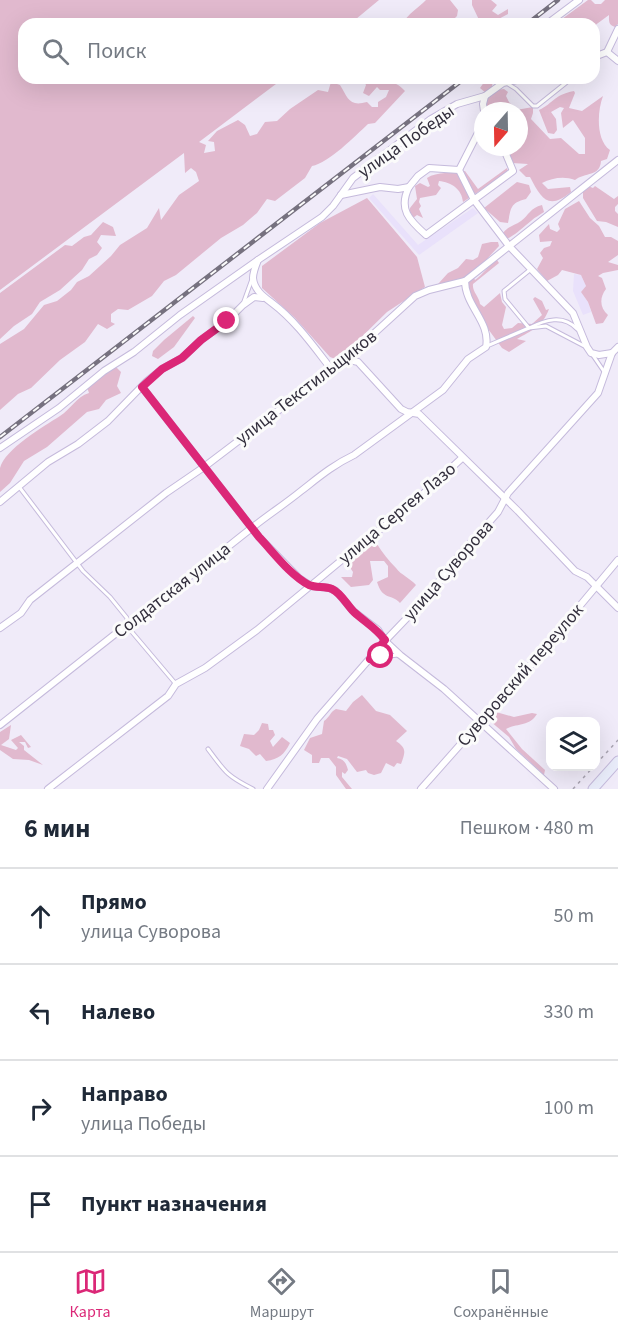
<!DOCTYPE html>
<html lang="ru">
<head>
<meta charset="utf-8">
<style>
	:root { --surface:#fff; --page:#f6f6f7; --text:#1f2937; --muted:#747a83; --line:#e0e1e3; --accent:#db2777 }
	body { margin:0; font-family:"Source Sans 3",sans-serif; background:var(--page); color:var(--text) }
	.controls { position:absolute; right:18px; bottom:18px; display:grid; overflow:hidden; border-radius:12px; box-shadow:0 6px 24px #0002 }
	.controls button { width:54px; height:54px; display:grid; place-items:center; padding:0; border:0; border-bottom:2px solid var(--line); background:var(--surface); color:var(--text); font:30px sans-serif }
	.compass { position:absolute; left:474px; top:102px; width:54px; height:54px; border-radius:50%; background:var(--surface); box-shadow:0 6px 24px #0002; rotate:200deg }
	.stop { position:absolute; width:18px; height:18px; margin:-14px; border:4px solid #db2777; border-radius:50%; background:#fff }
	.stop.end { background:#db2777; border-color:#fff; box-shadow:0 2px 6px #0008 }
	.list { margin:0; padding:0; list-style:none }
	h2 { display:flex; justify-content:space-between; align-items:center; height:78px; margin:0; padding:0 24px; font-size:26px }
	h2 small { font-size:20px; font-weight:400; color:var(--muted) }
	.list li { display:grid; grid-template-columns:39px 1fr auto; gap:18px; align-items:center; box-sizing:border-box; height:96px; padding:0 24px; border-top:2px solid var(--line) }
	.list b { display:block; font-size:22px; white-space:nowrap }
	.list p { margin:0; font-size:20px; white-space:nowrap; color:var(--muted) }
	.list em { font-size:20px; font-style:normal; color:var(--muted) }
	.icon { flex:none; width:33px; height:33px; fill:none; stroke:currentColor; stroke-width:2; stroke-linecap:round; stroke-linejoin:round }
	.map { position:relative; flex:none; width:618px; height:789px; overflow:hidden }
	.search { position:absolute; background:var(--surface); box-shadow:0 6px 24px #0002; left:18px; right:18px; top:18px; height:66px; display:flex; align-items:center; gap:15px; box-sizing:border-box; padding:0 21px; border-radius:18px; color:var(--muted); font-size:22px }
	.sheet { height:462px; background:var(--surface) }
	nav { display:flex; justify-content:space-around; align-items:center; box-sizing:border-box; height:84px; border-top:2px solid var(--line); background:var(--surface); font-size:16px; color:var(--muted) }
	nav a { display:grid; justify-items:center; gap:3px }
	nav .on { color:var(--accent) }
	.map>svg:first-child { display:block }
	.built { fill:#e9e1fb }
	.green { fill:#e1b9ce }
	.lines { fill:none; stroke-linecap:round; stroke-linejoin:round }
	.lane-casing { stroke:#c5badc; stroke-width:5 }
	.street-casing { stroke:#c5badc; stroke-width:8 }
	.secondary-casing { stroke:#c5badc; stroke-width:11 }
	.path { stroke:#a9a4b2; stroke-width:1.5; stroke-dasharray:3 4.5; stroke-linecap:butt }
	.lane { stroke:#fff; stroke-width:3 }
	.street { stroke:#fff; stroke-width:6 }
	.secondary { stroke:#e9ecfa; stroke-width:9 }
	.rail-casing { stroke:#76717f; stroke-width:4.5 }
	.rail { stroke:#fbfbfb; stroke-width:2; stroke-dasharray:7; stroke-linecap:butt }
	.route { stroke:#db2777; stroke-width:8 }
	.labels { text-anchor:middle; stroke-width:6; stroke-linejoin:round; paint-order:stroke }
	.street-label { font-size:18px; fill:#332f3d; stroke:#fbfbfb }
</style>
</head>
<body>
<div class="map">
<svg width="618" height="789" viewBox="0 0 618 789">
	<rect width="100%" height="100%" fill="#f0ebf9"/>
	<g class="built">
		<polygon points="373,194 418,245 473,208 478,213 419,255 369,198"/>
		<polygon points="574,274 581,275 586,286 581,292 588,302 591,312 583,315 573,291"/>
	</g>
	<g class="green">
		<path d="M0,0H379L350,24H24V78H284L199,142L206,145L204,153L215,151L214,142L208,141L217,131L238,120L245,125L250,136L257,134L265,122L277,121L290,109L318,90L328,92L331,82L340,85C348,98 349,107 367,102L372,107H378V102L386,97L389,90H380L377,87L369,96L363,93L366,85L362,78C377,78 395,79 405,91L375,123L368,124C355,136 329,163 312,166L305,178L275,201L267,199L257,213L243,225L221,238L176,275L164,281L152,296L128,310L118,309L111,314V322L115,324L107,329L98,324L85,342L60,360L31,388L18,394L0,410V344L24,329L44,305L57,301L71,290L77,282L89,276L111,256L120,245L147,228L159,208L161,220L179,195L199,181L196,172L191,168L185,173L184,153L0,290Z"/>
		<path d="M426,0H450L458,10L457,16L449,24H402C408,14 418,8 426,0Z"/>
		<polygon points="472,0 491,0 497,5 492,11 498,15 508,9 508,14 489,24 480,22 472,5"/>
		<path d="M588,0H591L595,4H601L605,0H618V24L615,27C608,25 609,20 609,15L594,26V24H556L562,22V19Z"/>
		<path d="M487,78H498L493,81L492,86L496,90L504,89L508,92L506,96L509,102L516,110L533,107V113L531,119L550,139L561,138L579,154H585V138L573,120L563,128L561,113L564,108L560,107L551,112L556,119L557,130L554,134L548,133L539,110C554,103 553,95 574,91L575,93L569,108L582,111L603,96C597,112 596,140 610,150L607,159L601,161C600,177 585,172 575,180C564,176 552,178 542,183L548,189L570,187L571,192C548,211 541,198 530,177H526L519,170L528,164L512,163L509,155L516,147H519V111H496L497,106L491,108L487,106V94L480,88Z"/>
		<path d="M507,168L508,172L463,202C462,189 451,182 439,181L438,185L441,188L436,195L420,198L419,202L421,206L419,209L423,218L417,215L413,218L409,213L410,208L417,199L415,186L420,183L428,187L430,186L427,178C437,171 453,174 465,171L478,189Z"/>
		<path d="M517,182L529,185L531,192L526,199C510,203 511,208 508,223L500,222L484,208Z"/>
		<polygon points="588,186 593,188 595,186 614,199 618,196 618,204 615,207 615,211 618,214 618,227 606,222 597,221 583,198 583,192"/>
		<polygon points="367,198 417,257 425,287 387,312 338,360 330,357 295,318 262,288 262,266 320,223"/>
		<path d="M579,201L590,218L599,226L605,237H611L618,241V255L608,262L618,265V270L603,273L598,276L602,278L606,289C599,298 600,308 608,315L603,323L596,324L588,302L581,292L586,286L581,275L562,270L558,275L547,281L537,269L543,258L540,253L544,248L550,246L552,241L540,242L539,235L549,224L550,229L557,232L560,229L558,224L565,209Z"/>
		<path d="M542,205L544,212C540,215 535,217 531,221C522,228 518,233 507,239L503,233C508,226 514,226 521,221C529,215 530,208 542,205Z"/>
		<polygon points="103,222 113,227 116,236 101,235 97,242 102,248 97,255 89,259 82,270 60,290 40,302 32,314 14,326 0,339 0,293 65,245 72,246 84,237 91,235"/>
		<path d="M491,242H498L499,246L486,260L485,266L474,278L475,280C484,274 488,265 497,260L499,263L473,284C472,292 479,296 480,304L484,307L500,293L502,302L506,307L502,325L504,329L512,328L518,323L532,324L542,315L533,299L535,297L542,301L546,310L549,309C543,326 531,331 517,339L526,341L509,352L502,348L483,322L472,304L464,279L438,284L448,273L458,268L466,259L473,260L478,257L482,244Z"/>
		<polygon points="193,316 195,318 174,347 158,359 152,356 153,351 164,340"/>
		<path d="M116,367L121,372L117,386L121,393L106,400L99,409L87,412L47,447L24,461L10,483L0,492C0,485 0,475 0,468C5,449 43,427 60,416C71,409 76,397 89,393L87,387Z"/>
		<path d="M371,543L377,544C382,552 389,561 396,568C401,575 410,578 416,585L400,603C391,593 383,601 377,582L388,577V566L384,561H370L373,580L369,585L351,587L341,577H352L353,572L349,566L357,553Z"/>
		<path d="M362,695L376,711L390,715L407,731L396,741C406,748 406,751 401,764L397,763L394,767L386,763L381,773L374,775L368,773L366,770L357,772L347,759L338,756L337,758C344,759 346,763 348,770L345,774L342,772V777L352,789H346L336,775V767L329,758H321L319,763H312V755L304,750L310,738L322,734L324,721C330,717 330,712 336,709L346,711L353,702Z"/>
		<path d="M496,712L514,717L532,713L537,714C529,727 517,723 506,729L522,749L545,770L544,775L516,749L509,737L490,721Z"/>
		<path d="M262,723L268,724L269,730H273L275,735L270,741L273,747L282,737L290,743C284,755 279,759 266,761L260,754L256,756L249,749L240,746L244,734L254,735L259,730Z"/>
		<polygon points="11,725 9,739 1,745 16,750 18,748 11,740 21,735 31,747 28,748 25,742 19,742 24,746 24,750 43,765 29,760 13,759 0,750 0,732"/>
	</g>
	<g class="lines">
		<g class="lane-casing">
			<g id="lane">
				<polyline points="508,84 516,89 533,106 537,106 572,78"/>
				<path d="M531,269L504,291L505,299L529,328C545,320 563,314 577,329"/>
				<polyline points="243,304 252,279"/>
				<polyline points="487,346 529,328 546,326 586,347"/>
				<polyline points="592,354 605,373"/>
				<polyline points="20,488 83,571 110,597 127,618 126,625 175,683"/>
				<polyline points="372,658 398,655"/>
				<path d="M208,749C225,772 227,776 253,789"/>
			</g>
		</g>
		<g class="street-casing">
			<g id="street">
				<polyline points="547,24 579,0"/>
				<polyline points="607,52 618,61"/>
				<polyline points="594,57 607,52 618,29"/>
				<polyline points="484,111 483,104 485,96"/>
				<polyline points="459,170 483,123"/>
				<polyline points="409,187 418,176 429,168 459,170 474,200 509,246 573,313 587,347 591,353 599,355 612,353"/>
				<path d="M341,195L380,187L398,189L409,187C398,209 409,220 426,235L513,171L503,147"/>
				<polyline points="346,359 358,362 401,409 407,412 419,414 518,511 575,571 587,577 618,608"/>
				<path d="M332,370C314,347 296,321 272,303C264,297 254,290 253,278C253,273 256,265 258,260L322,217L333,206L353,178L431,119L457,104L485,96L503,83L526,78"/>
				<polyline points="142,387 259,537 299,578 311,586 329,588 336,591 353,611 378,630 385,641 400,655 444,689 554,789"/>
				<polyline points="0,448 59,408 104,371 134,352 180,315 258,260"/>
				<polyline points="0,502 48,462 78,444 108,421 147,381 162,369 182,358 201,340 227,321 243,305 254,297 263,298"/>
				<polyline points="0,628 21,613 30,600 166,493 204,467 346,359 415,296 429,290 465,281 618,160"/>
				<path d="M0,725L176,586C203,568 227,547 253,527C268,515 285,504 301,491C319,477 333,465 354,455L443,390L468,359L486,347C491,322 465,306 465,281"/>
				<polyline points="48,789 168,696 176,684 205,668 257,630 360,545 411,505 462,458"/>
				<polyline points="267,789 317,719 385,641 428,596 452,564 498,512 508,493 598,393 612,353 618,347"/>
				<polyline points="421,789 528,668 618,560"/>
			</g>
		</g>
		<g class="secondary-casing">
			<polyline id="secondary" points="593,789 618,761"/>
		</g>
		<g class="path">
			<polyline points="596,764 618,740"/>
			<polyline points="573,789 594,766"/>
		</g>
		<use href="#lane" class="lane"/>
		<use href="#street" class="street"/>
		<use href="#secondary" class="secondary"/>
		<g class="rail-casing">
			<g id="rail">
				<polyline points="527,24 558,0"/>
				<polyline points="0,437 465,78"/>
			</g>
		</g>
		<use href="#rail" class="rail"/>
	</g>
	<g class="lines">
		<path class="route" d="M227,321L201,340L182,358L162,369L142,387L259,537C274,553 290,575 309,585C316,588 325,586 332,589C341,593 347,605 354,612C365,622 376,628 385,640L370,659L381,656"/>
	</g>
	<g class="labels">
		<g class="street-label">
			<text transform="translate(406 141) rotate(-35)" y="6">улица Победы</text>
			<text transform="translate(306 387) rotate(-38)" y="6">улица Текстильщиков</text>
			<text transform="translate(397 513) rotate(-40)" y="6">улица Сергея Лазо</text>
			<text transform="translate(448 570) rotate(-49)" y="6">улица Суворова</text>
			<text transform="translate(172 590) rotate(-38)" y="6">Солдатская улица</text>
			<text transform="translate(520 675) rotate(-49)" y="6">Суворовский переулок</text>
		</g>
	</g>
</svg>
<div class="controls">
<button><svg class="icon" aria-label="layers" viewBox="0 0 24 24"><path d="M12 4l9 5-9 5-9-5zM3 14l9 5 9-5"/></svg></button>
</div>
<svg class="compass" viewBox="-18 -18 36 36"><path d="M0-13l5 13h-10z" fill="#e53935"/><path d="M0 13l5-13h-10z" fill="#747a83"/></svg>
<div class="stop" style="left:381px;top:656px"></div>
<div class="stop end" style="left:227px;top:321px"></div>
<div class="search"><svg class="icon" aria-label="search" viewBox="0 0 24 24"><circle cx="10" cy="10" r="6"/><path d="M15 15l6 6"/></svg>Поиск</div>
</div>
<section class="sheet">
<h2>6 мин<small>Пешком · 480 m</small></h2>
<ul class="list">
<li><svg class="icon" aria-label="ahead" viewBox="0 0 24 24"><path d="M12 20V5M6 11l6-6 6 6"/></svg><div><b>Прямо</b><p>улица Суворова</p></div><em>50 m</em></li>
<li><svg class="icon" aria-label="left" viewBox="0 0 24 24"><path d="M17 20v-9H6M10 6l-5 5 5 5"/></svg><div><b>Налево</b></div><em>330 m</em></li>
<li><svg class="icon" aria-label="right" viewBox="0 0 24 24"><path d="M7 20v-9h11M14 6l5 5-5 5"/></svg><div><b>Направо</b><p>улица Победы</p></div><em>100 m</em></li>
<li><svg class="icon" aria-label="arrive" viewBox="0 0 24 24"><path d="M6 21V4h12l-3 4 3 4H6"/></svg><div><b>Пункт назначения</b></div></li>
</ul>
</section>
<nav>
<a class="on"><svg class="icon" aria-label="map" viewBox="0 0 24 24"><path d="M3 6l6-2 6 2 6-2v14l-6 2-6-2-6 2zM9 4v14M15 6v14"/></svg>Карта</a>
<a><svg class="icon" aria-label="directions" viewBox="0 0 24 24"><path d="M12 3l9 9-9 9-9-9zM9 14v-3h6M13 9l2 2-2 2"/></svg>Маршрут</a>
<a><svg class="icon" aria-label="saved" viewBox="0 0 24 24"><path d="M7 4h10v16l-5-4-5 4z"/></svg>Сохранённые</a>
</nav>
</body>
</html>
